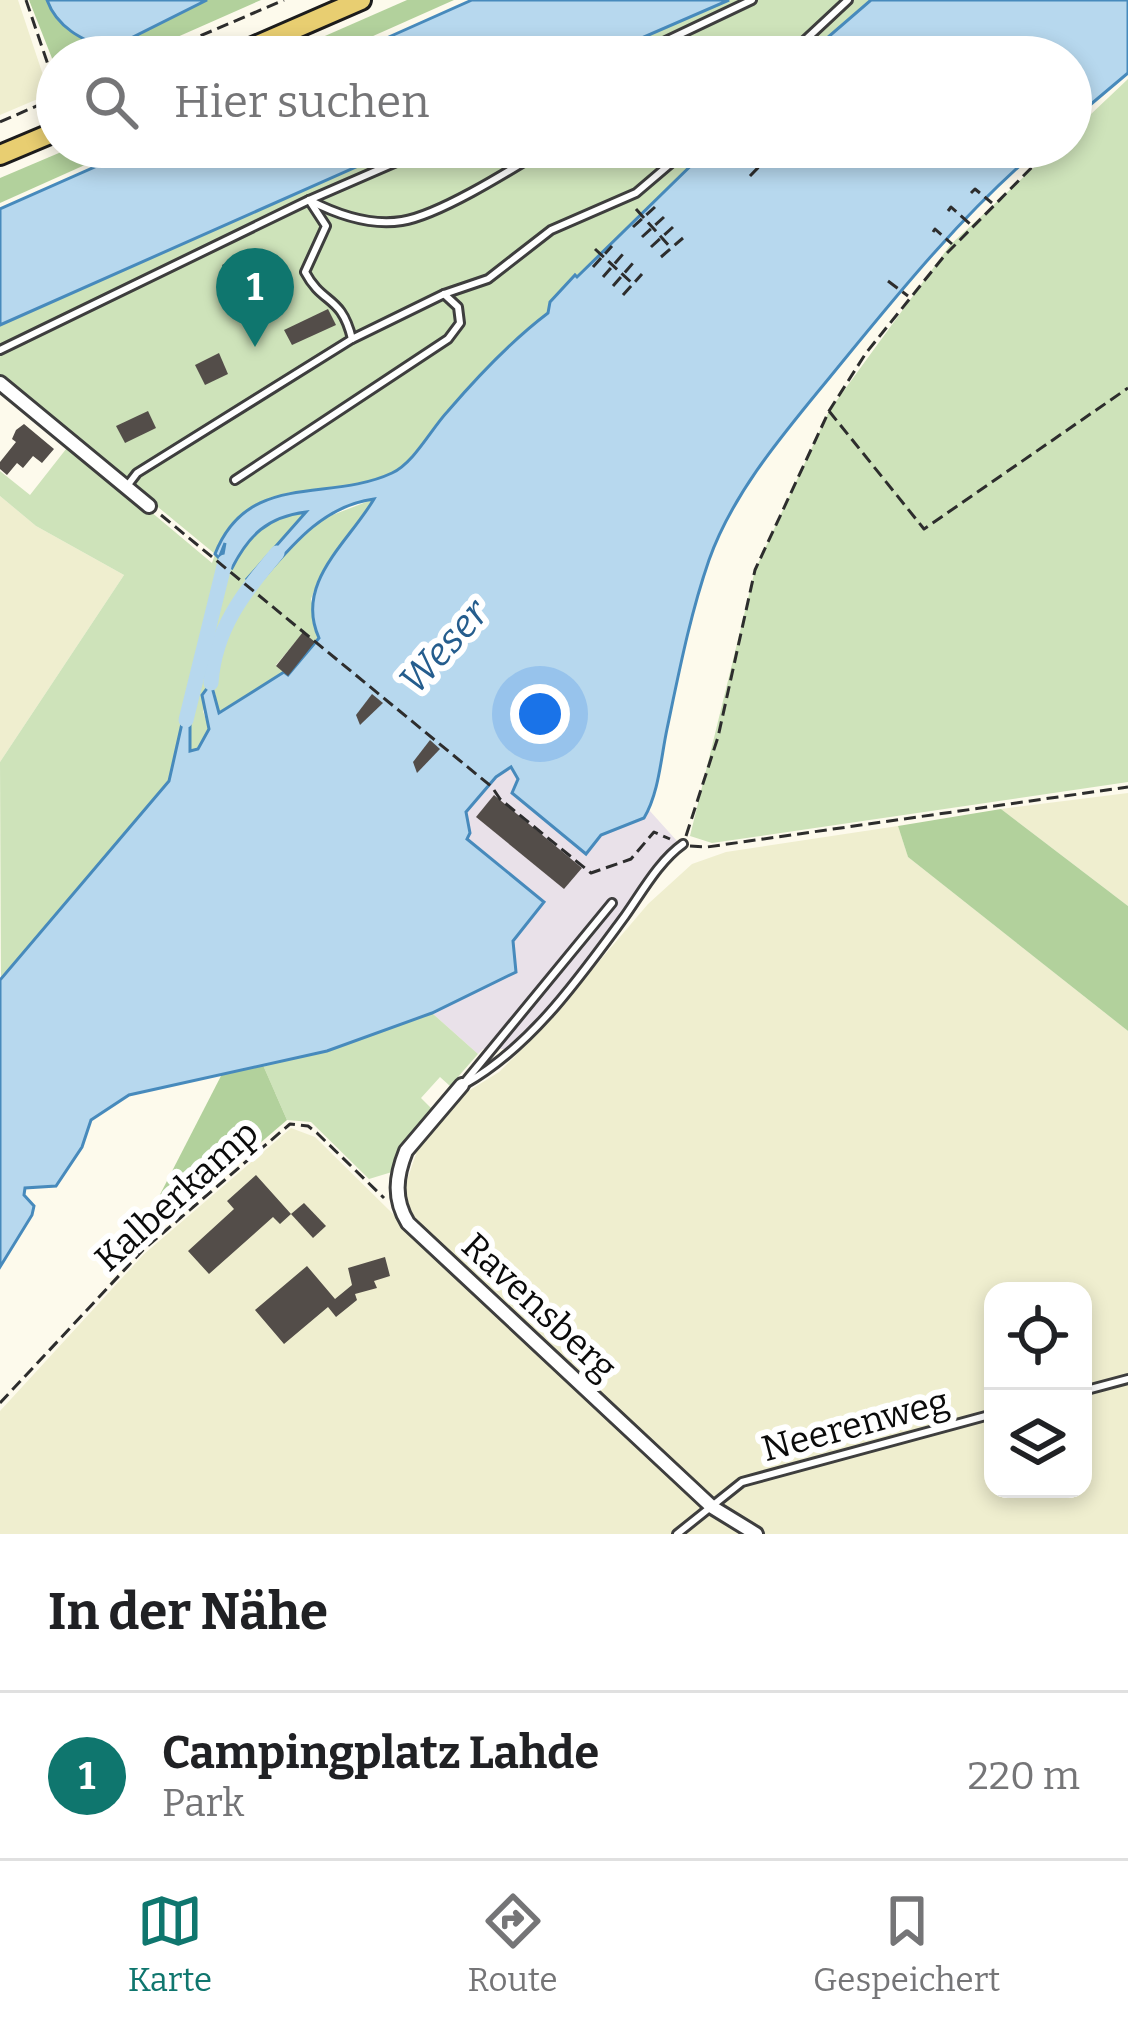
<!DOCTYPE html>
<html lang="de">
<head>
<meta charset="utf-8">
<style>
	:root { --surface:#fff; --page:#f2f2f2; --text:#202124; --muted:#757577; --line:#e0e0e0; --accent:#0f766e }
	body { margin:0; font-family:Bitter,serif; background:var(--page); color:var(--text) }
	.controls { position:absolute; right:36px; bottom:36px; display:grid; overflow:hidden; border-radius:24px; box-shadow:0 6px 18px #0003 }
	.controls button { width:108px; height:108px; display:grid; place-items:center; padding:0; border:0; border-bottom:3px solid var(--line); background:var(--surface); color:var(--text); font:60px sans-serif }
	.you { position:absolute; left:540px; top:714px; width:42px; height:42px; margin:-30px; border:9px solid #fff; border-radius:50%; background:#1a73e8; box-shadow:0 0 0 18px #1a73e833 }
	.badge { display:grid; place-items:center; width:78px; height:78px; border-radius:50%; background:var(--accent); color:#fff; font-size:39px; font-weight:700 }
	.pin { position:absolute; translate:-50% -99px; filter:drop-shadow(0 3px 6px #0008) }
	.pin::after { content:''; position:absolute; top:63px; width:42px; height:36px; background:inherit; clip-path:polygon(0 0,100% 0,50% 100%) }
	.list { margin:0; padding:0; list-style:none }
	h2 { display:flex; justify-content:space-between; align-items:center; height:156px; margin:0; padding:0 48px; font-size:51px }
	h2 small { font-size:39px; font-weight:400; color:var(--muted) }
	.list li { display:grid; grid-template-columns:78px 1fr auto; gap:36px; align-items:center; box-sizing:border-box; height:168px; padding:0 48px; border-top:3px solid var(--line) }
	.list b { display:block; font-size:45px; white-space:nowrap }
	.list p { margin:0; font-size:39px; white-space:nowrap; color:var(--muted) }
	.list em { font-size:39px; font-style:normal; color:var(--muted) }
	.icon { flex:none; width:66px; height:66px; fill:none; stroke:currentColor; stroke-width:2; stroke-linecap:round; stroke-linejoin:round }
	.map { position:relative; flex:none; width:1128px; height:1534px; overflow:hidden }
	.search { position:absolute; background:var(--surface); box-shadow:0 6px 18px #0003; left:36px; right:36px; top:36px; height:132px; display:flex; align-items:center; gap:30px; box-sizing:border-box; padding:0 42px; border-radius:66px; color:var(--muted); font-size:45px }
	.sheet { height:324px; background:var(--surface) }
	nav { display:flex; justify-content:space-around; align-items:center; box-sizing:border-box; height:168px; border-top:3px solid var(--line); background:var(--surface); font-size:33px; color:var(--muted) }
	nav a { display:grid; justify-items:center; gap:6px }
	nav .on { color:var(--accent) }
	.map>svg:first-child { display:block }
	.industrial { fill:#e9e1e9 }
	.farmland { fill:#efeecf; fill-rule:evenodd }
	.green { fill:#cee3ba }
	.forest { fill:#b2d19c }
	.water { fill:#b7d8ee; stroke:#478abc; stroke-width:3 }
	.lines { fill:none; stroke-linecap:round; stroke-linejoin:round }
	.canal { stroke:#b7d8ee; stroke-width:15 }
	.building { fill:#534d49 }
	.lane-casing { stroke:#3e3e3e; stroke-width:12 }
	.street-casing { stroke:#3e3e3e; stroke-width:18 }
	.primary-casing { stroke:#1c1c1c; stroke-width:24 }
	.path { stroke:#2d2d2d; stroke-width:3; stroke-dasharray:12 6; stroke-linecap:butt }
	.lane { stroke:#fff; stroke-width:6 }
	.street { stroke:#fff; stroke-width:12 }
	.primary { stroke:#e8ce71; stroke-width:18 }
	.labels { text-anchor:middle; stroke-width:12; stroke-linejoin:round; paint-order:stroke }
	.street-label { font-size:36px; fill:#0b0b0b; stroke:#fff }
	.water-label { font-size:39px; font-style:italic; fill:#255d8d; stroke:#fff }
</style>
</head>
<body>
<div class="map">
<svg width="1128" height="1534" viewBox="0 0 1128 1534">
	<rect width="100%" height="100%" fill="#fdfaec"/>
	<polygon class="industrial" points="511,767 518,779 513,793 585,853 601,835 644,818 649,810 677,841 587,962 542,1014 505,1049 483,1049 478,1054 432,1013 516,972 513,941 543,903 466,838 470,833 465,813 496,777"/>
	<g class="farmland">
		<polygon points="0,0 18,0 43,75 40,98 0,115"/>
		<polygon points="0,496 36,526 124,575 0,762"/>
		<polygon points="1128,793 1128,906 1001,809"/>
		<path d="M898,826L908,857L1128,1031V1534H0V1411L144,1254L291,1128L315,1137L461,1281L471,1273L422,1229L409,1209L404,1189L417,1151L462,1095L499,1072L538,1033L648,904L692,864L726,852ZM993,1291H1083V1489H993Z"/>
	</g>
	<g class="green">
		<polygon points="729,0 871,0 805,57 598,57"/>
		<polygon points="1128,79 1128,782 712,843 690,836 755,570 829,411 950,245 1056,147 1071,147 1071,133"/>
		<path d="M401,147H710L577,278L574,276L550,301L548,313L475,379L399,471L358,484L287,493L262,501L243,514L223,543L232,568C252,529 264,520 307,512L273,550L282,557L322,519L374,499L318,580L311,599L319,638L315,642L303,633L276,665L284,672L219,714L214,687L203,711L209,729L198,750L189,751L190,722L169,781L1,978L0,762L124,575L36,526L0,496V471L30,495L70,444L212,563L215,554L0,377V325Z"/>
		<polygon points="432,1013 478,1054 450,1086 440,1077 421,1098 431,1108 392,1172 369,1179 311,1122 287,1120 263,1065 327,1051"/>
	</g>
	<g class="forest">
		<polygon points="29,0 47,0 51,11 107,50 207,0 261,0 132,57 57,57 57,71"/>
		<polygon points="407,0 454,0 326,57 277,57"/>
		<polygon points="73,147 125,147 0,203 0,178"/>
		<polygon points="1001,809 1128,906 1128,1031 908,857 898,826"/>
		<polygon points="263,1065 287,1120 160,1229 150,1214 222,1074"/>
	</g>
	<g class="water">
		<path d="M47,0H207L107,50C82,39 57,28 47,0Z"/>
		<polygon points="472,0 729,0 598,57 344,57"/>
		<polygon points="871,0 1128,0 1128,73 1071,121 1071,57 805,57"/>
		<polygon points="140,147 401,147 0,325 0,209"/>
		<path d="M710,147H1041C960,216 897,295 830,377C785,432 733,492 709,560C690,615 679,672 667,729C661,757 659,793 644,818L601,835L586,854L512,793L518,779L511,767L496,777L466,812L470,833L467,839L544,902L513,941L516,972L432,1013L327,1051L129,1095L91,1120L82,1147L56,1186L25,1188L24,1195L34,1206L32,1215L0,1267V980L169,781L183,719L190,721V751L198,749L209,729L202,695L211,683L219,713L284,672L288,675L319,638C294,583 348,543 374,499C321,506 289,549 255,588L280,556L273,551L246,580L306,512C267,517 249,535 232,568L222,560L225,543L219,558L215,554C248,470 328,503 392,473C414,463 431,429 448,411C478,376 511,341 548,313L550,302L575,275L577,277Z"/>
	</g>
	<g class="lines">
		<g class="canal">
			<path d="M211,683C215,628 243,594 277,553"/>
			<polyline points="186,720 225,562"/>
		</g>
	</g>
	<g class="building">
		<polygon points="238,257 255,296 239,304 222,265"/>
		<polygon points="328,309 336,325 292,345 284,330"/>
		<polygon points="219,353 228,374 205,385 195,365"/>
		<polygon points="148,411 156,428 125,443 116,426"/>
		<polygon points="24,424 54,449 42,463 33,456 23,468 17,463 7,475 0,469 0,462 16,442 12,439 16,430"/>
		<polygon points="303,632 315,642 288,676 276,666"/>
		<polygon points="372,694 383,703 360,725 356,715"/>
		<polygon points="430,740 440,749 417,773 413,762"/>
		<polygon points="494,795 582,868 564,889 476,817"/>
		<polygon points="256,1175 291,1214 280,1224 273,1217 209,1274 188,1251 234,1209 227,1201"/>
		<polygon points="304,1203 326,1226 313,1238 291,1214"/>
		<polygon points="385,1257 390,1276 374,1281 377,1288 355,1294 357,1300 336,1317 328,1307 284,1344 255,1310 307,1266 335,1299 352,1285 348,1268"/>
	</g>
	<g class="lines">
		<g class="lane-casing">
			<g id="lane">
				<polyline points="632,57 752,0"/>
				<polyline points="787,57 848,0"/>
				<path d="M309,200C336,214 371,226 402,221C440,215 514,168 548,147"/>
				<path d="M311,203L326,226L305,272C323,306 341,294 352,339"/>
				<polyline points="0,350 309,200 431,147"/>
				<polyline points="235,480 448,339 460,323 458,307 444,294"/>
				<polyline points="127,486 137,473 352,339 444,294 488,279 551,230 636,193 690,147"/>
				<polyline points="464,1083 612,903"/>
				<path d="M465,1084C532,1046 580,977 625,916C642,892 659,861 683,844"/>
				<polyline points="1083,1391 1128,1379"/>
				<polyline points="677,1534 742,1482 993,1414"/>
			</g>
		</g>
		<g class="street-casing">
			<g id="street">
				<polyline points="0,383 149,506"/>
				<path d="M462,1085L406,1151C396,1176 393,1199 408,1223L712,1507L756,1534"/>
			</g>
		</g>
		<g class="primary-casing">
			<g id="primary">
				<polyline points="230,57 361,0"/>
				<polyline points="0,155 57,131"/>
			</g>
		</g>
		<g class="path">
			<polyline points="26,0 57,91"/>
			<polyline points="820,37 841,57"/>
			<polyline points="151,57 284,0"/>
			<polyline points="0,122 57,97"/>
			<polyline points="1071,129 1080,120"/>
			<polyline points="1014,152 1018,148 1033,164"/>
			<polyline points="750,176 778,147"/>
			<polyline points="971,193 975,189 992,203"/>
			<polyline points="636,209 671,248"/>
			<polyline points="948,211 951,207 970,224"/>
			<polyline points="633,227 655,207"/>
			<polyline points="933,232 935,229 952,244"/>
			<polyline points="642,237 664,217"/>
			<polyline points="651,247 673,227"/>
			<polyline points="595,249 633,284"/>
			<polyline points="661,257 683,238"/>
			<polyline points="593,267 612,246"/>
			<polyline points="603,277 623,254"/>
			<polyline points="888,281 908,296"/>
			<polyline points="613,286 633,263"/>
			<polyline points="623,295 642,274"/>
			<polyline points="829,411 924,529 1128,388"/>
			<polyline points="161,515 492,787 500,799 591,873 631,859 654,832 670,839"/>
			<polyline points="686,836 718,737 755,570 829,411 866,353 945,255 1052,147"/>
			<polyline points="690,846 707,847 1128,787"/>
			<polyline points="0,1403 143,1250 290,1124 308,1126 317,1133 384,1198"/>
		</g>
		<use href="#lane" class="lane"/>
		<use href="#street" class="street"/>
		<use href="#primary" class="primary"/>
	</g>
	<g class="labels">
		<g class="street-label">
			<text transform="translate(176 1195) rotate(-42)" y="13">Kalberkamp</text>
			<text transform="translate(540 1306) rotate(43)" y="13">Ravensberg</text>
			<text transform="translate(855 1424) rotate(-15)" y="13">Neerenweg</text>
		</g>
		<g class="water-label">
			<text transform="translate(443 646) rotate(-48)" y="14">Weser</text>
		</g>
	</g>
</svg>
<div class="controls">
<button><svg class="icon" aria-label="locate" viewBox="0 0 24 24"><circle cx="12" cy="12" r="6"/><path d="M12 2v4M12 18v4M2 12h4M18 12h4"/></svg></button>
<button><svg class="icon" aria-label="layers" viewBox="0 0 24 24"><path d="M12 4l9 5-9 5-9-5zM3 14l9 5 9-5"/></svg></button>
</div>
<div class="you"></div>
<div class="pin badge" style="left:255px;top:347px">1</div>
<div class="search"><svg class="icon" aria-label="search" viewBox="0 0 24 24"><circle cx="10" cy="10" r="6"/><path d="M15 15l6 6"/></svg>Hier suchen</div>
</div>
<section class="sheet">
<h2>In der Nähe<small></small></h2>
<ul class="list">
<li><span class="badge">1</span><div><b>Campingplatz Lahde</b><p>Park</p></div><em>220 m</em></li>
</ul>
</section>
<nav>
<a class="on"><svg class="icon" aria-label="map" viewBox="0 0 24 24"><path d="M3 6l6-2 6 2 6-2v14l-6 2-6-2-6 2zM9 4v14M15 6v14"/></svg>Karte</a>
<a><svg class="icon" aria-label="directions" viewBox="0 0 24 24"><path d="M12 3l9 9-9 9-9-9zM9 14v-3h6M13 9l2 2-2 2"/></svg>Route</a>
<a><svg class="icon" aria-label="saved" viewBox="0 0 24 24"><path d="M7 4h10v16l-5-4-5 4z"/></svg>Gespeichert</a>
</nav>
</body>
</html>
